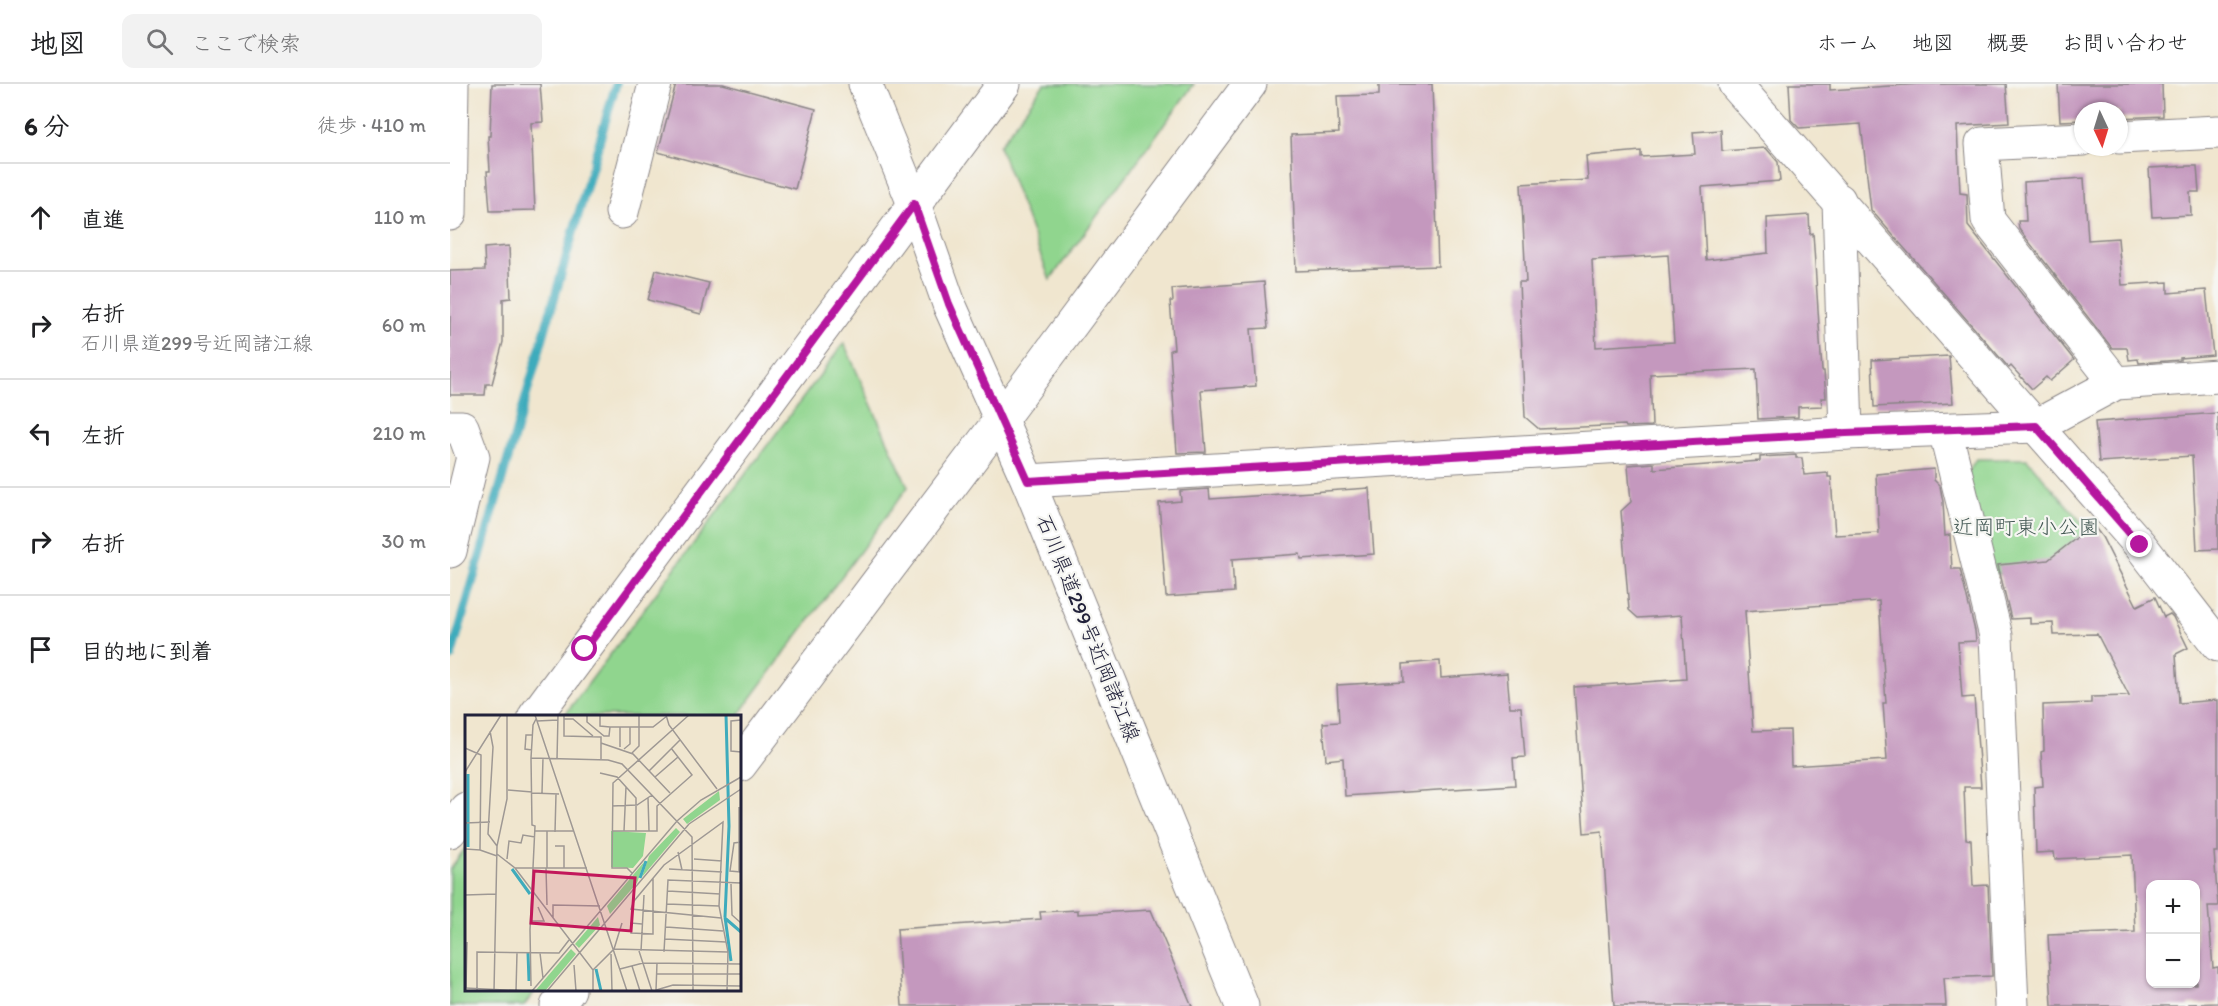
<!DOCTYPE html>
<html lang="ja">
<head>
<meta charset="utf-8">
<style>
	:root { --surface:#fff; --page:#f2f2f2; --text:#202124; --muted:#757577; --line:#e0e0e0 }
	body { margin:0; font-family:Itim,"Klee One",sans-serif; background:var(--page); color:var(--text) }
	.controls { position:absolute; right:18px; bottom:18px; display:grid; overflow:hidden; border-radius:12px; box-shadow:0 2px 4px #0004 }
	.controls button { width:54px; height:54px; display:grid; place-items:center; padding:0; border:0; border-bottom:2px solid var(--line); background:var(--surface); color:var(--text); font:30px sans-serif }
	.compass { position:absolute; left:1624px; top:18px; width:54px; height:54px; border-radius:50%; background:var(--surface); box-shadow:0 2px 4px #0004; rotate:176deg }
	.stop { position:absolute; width:18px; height:18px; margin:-14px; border:4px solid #b5179e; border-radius:50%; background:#fff }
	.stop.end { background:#b5179e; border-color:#fff; box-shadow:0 2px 6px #0008 }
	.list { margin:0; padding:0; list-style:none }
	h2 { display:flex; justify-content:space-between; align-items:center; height:78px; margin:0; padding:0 24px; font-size:26px }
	h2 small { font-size:20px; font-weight:400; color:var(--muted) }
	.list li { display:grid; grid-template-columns:39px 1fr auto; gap:18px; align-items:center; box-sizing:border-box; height:108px; padding:0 24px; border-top:2px solid var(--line) }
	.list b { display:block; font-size:22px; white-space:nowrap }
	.list p { margin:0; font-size:20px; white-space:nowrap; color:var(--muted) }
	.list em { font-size:20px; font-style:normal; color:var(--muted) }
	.icon { flex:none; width:33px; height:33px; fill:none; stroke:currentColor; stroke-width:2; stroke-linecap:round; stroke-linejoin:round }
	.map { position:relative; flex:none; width:1768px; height:922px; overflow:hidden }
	header { display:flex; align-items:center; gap:36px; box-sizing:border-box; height:84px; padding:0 30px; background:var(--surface); border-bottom:2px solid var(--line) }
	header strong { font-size:28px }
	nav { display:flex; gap:33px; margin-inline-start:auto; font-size:21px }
	.search { width:420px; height:54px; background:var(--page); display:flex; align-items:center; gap:15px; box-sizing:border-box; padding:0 21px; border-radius:12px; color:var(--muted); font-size:22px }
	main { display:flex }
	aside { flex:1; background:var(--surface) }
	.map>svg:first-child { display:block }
	.green { fill:#90d58e; stroke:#597c64; stroke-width:1.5 }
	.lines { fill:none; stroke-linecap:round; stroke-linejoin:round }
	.stream { stroke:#3eabbc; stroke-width:9 }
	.building { fill:#c498be; fill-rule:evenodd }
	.minor-casing { stroke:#898485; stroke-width:35 }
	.major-casing { stroke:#898485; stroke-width:35 }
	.minor { stroke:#fff; stroke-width:33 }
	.major { stroke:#fff; stroke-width:33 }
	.route { stroke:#b5179e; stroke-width:8 }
	.labels { text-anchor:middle; stroke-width:4.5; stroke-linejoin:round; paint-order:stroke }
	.park-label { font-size:21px; fill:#435854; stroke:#f6f6f2 }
	.street-label { font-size:21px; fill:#22223b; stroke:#f6f6f2 }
	.inset-river { fill:none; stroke:#3eabbc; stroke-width:3 }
	.inset-road { fill:none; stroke:#9e9894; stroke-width:1.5 }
	.view { fill:#c2185b; fill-opacity:0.15; stroke:#c2185b; stroke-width:3 }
	.inset-edge { fill:none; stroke:#22223b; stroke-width:3 }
</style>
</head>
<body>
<header>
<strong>地図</strong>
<div class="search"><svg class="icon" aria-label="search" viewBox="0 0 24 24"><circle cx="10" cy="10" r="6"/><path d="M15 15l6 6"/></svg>ここで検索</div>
<nav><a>ホーム</a><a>地図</a><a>概要</a><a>お問い合わせ</a></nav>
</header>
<main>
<aside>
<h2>6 分<small>徒歩 · 410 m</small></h2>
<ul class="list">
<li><svg class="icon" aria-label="ahead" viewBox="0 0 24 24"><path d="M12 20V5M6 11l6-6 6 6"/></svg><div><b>直進</b></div><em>110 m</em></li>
<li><svg class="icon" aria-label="right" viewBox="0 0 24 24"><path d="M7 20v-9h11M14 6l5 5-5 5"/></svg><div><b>右折</b><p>石川県道299号近岡諸江線</p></div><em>60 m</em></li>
<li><svg class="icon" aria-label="left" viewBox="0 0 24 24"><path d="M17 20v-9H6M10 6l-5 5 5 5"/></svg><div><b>左折</b></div><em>210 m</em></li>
<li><svg class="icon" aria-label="right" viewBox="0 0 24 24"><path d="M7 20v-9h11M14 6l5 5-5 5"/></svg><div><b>右折</b></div><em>30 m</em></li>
<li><svg class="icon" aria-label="arrive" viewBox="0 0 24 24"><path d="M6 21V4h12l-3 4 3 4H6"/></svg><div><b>目的地に到着</b></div></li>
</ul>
</aside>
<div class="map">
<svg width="1768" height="922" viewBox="0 0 1768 922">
	<rect width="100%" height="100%" fill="#f6f6f2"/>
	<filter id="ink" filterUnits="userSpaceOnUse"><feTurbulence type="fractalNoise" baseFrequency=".0167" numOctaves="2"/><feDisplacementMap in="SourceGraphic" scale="12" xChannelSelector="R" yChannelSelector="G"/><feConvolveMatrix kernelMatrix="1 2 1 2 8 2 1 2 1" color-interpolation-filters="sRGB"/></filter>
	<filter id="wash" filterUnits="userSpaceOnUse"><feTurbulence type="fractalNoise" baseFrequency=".008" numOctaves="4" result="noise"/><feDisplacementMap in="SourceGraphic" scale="24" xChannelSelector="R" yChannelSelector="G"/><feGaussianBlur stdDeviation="1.35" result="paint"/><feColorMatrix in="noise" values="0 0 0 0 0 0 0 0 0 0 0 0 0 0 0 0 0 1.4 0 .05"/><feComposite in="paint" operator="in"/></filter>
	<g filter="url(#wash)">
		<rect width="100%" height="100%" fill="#f0e6cf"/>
		<g class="green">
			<polygon points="594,0 744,0 600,196 549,62"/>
			<polygon points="394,259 458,403 288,632 114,632"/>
			<polygon points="1526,375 1577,375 1640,448 1591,490 1544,490 1514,394"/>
			<polygon points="16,763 16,906 86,906 74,922 0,922 0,785"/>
		</g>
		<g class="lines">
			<polyline class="stream" points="1,573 166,0"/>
		</g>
		<g id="blocks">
			<g class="building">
				<polygon points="42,0 90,0 93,38 81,39 85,126 40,127 37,87 40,87 38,52 40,52"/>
				<polygon points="226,0 273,0 366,25 345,105 208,68"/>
				<polygon points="929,0 982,0 988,182 846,187 841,51 889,49 887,12 929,11"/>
				<polygon points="1339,0 1380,0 1380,6 1470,0 1556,0 1559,39 1507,42 1510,109 1517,110 1518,142 1624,276 1600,297 1596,293 1582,305 1561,282 1559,284 1421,126 1411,40 1349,44 1341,36"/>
				<polygon points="1608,0 1712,0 1713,32 1669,34 1669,27 1633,27 1633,36 1610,37"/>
				<path d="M1271,46L1272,67L1316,64L1328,78L1330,97L1252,103L1256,176L1318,169L1317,134L1359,131L1360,150L1363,149L1372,287H1374L1376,314H1371L1372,322L1348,323V333L1308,335L1306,285L1200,290L1202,342L1176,343L1175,341L1089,345L1075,333L1069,198H1076L1071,100L1138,96L1136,72L1191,67V73L1245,70L1243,48ZM1218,171L1224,258L1146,263L1142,176Z"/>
				<polygon points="1739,82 1747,82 1749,108 1740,108 1741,131 1702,133 1699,84"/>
				<polygon points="1634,94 1638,156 1668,154 1672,201 1718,198 1718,209 1756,206 1763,271 1730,274 1730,276 1689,279 1688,275 1679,276 1677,264 1662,264 1569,145 1568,137 1576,137 1574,98"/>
				<polygon points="59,162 61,214 53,215 53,258 42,300 36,300 35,311 0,311 0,187 35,186 34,164"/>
				<polygon points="206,186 259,199 251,230 198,216"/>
				<polygon points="814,198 818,244 801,245 806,302 751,306 756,368 727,369 720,266 724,265 720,217 723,217 722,205"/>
				<polygon points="1499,272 1503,319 1424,323 1422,276"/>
				<polygon points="1768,329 1768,465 1747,466 1742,372 1649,378 1645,338"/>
				<path d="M1346,371V374H1352L1354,391L1378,389V393H1381L1385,451L1429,449L1426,390L1484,385V396L1490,402L1493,418L1495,452L1500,451L1502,485H1510L1525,547L1526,557L1508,558L1512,614L1524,613L1531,703H1514L1516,755L1521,756L1523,802L1538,801L1542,892L1494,894L1496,922H1164L1152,747L1134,749L1124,603L1236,595L1232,531L1188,534L1179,526L1171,427L1181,418L1178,381L1204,379V385L1310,377V373ZM1429,517L1436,619H1433L1437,676L1341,682L1340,646L1303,647L1295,527Z"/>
				<polygon points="919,404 924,470 851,475 850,470 782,475 784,508 716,513 709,419 731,417 730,407 759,405 760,415"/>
				<path d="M1643,441L1652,453L1687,522L1705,513L1714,533L1720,530L1723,533L1738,564L1726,570L1729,619L1768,616V768H1764L1768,822H1758L1763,884L1768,883V919L1739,920V922H1602L1598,851L1685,848L1682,771L1605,775L1604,768L1586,769L1584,703L1593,702L1591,668L1594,667L1593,621L1641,619V613L1679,612L1647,550L1604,551L1603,539L1580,540V534L1561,535L1548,481L1598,476ZM1701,801H1746V900H1701Z"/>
				<polygon points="990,577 991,594 1057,589 1060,623 1071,623 1075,673 1063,674 1065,701 895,712 893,674 876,676 873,639 889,638 887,601 954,597 953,580"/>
				<polygon points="628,826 628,830 701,826 742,922 452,922 447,845 591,835 590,828"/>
			</g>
		</g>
	</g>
	<g filter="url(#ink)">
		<use href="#blocks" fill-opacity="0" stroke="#898485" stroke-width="1.5"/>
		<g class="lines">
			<g class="minor-casing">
				<g id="minor">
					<polyline points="1285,0 1690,461 1768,561"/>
					<polyline points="1669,53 1768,48"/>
					<polyline points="1633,55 1532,60 1538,136 1666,299"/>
					<polyline points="172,128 205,0"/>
					<polyline points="0,130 2,0"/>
					<polyline points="0,343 12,343 23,373 0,467"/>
					<polyline points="1495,346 1546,552 1562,922"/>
					<polyline points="1396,349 1586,342 1666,299 1768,292"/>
					<polyline points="578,397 1396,349 1389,116"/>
					<polyline points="85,632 554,0"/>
					<polyline points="290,681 551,335 800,0"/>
					<polyline points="0,747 16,725"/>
					<polyline points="107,922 119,906"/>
				</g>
			</g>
			<g class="major-casing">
				<polyline id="major" points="415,0 464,120 499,220 578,397 792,922"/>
			</g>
			<use href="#minor" class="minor"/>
			<use href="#major" class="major"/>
		</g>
	</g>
	<g class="lines" filter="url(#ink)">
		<polyline class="route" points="135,565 464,120 499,220 578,397 1396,349 1586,342 1690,461"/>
	</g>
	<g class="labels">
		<g class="park-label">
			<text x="1576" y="450">近岡町東小公園</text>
		</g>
		<g class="street-label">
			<text transform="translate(638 544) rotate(68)" y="7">石川県道299号近岡諸江線</text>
		</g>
	</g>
	<g transform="translate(15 631)">
		<rect width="276" height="276" fill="#f0e6cf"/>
		<path d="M254,76L255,85L222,109L218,104ZM211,113L215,117L177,162L184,141ZM146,116L181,118L178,141L168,153L146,152ZM179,147L172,168L145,199L142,191ZM133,202L135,210L114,233L110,229ZM106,234L111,239L80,276H70Z" fill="#90d58e"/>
		<path class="inset-river" d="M3,132V59M47,154L65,179M175,163L181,146M260,202L266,246M260,202L264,111L261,0M261,204L276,217M63,238L64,266M131,254L136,276"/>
		<path class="inset-road" d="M70,0L162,276M99,0V21L136,22V44M122,0V7L139,21H144L145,12M135,0V11L145,12H188L202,1M201,0L204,10L252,74M99,4H108L128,21M276,5L266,6V36L276,37M72,6L93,5M25,16L28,32L23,119L32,131M136,28L168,39L205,78M155,32V12M0,33L16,40L15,135L0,134M159,34L165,29V12M67,35L60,34L61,20H67M167,38L174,31V0M66,43L143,45L157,49L227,122L228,276M92,44L93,0M184,56L215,25M0,57L36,0M135,58L152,62L171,83V116M190,62L213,42M43,75L67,77M67,78L94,79M77,78L78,43M183,83L184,116M147,91L172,90L187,80M0,108L25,107M70,116H109M147,116H192V91L227,60L206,33M159,116L161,72M90,117L91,79M276,127L269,128L265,156L276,157M90,131H99V153M15,135L32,141M213,137L217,155M32,139L50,153L128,255V276M42,144L44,126L56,128L58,120L70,122M229,144L257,146M50,153H122M81,153L82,190M82,153V116M204,154L257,157M274,157V92M167,158L162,153H147L148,68L224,0M266,169L267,200L276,208M203,176L255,179M0,180L31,179M202,189L254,191M88,203V190L135,191M256,203L166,194L169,186L199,150L258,107L254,191L263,237L262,276M65,206H79L73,192M177,209L166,208V218L188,219V163M201,212L258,216M200,224L261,227M149,234L263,237M174,236L187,276M176,236L179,180M199,237L203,165L276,168M75,238L78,263M146,239L147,276M109,250L111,276M167,251L175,276M155,254L178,248L276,249M128,255L149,234L157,208M192,259H276M66,271L65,215L70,111L67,110L66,43L68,10L71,4M0,273L63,276M1,273L2,227M12,275V237L94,238L104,225M191,275L192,248M29,276L32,131L42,84V0M51,276L52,238M67,276L212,106L236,85L276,62M82,276L224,109L276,74M188,276L208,270L276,271"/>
		<path class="view" d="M69,156L170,163L166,216L66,208Z"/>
		<rect width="276" height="276" class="inset-edge"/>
	</g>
</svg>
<div class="controls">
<button>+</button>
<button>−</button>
</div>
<svg class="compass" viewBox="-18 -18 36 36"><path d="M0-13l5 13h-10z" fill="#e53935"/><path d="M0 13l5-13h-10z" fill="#757577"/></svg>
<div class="stop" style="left:135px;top:565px"></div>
<div class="stop end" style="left:1690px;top:461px"></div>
</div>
</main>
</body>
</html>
